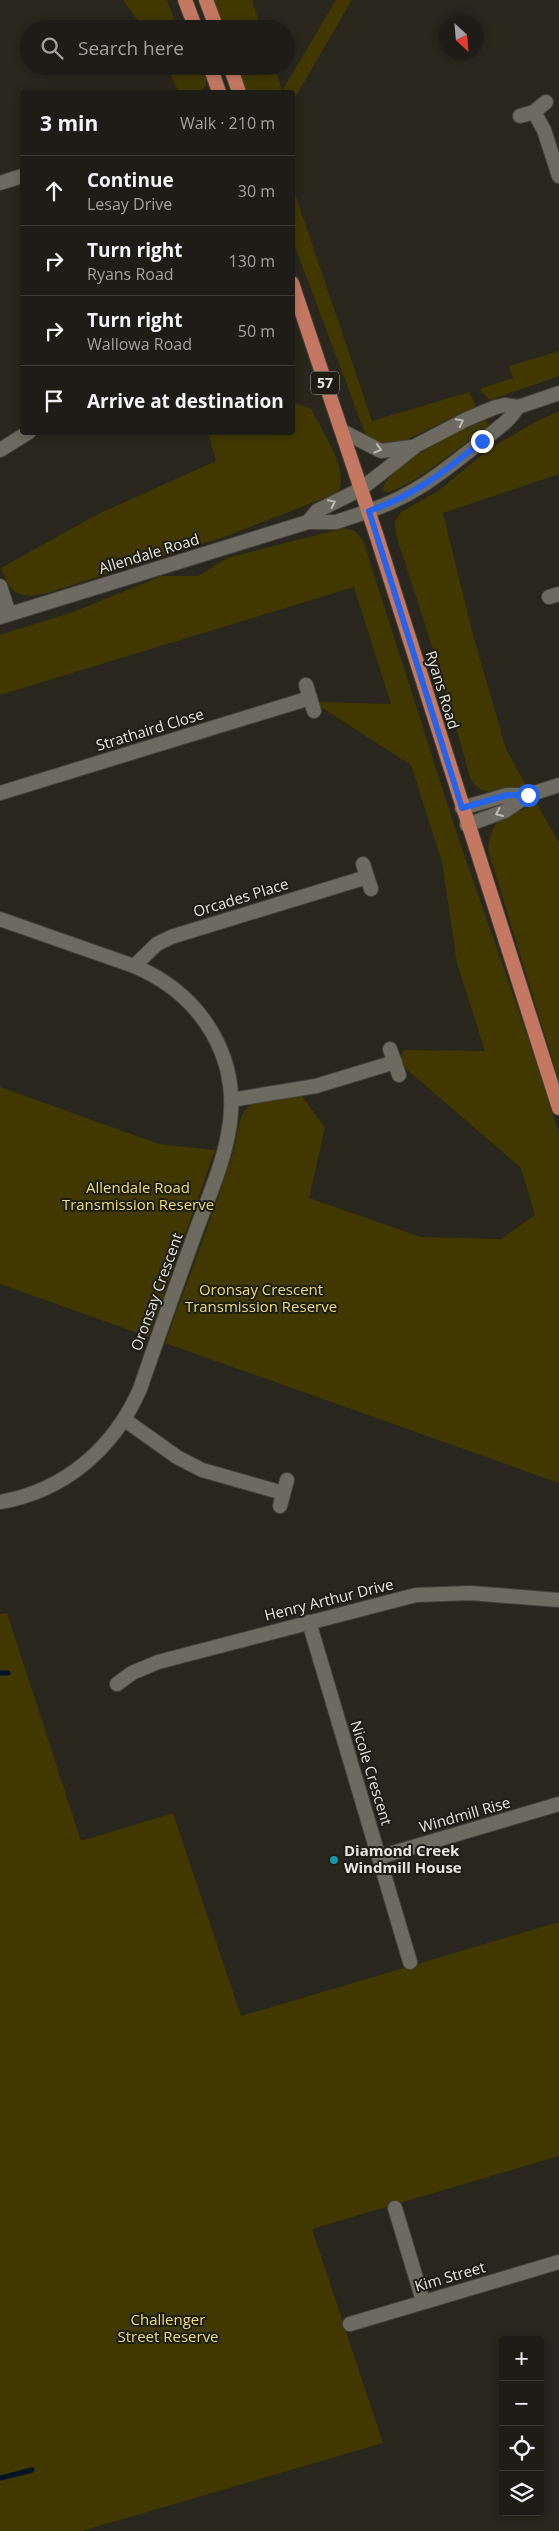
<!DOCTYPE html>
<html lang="en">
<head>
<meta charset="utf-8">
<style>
	:root { --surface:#1e1c16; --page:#2b2923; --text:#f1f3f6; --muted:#a1a1a1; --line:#3c3a35 }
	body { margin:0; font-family:"Open Sans",sans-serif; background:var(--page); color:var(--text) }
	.controls { position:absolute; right:15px; bottom:15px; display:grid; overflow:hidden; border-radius:5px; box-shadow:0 2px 8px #0003 }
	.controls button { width:45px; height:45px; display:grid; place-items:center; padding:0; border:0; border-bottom:1px solid var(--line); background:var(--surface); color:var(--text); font:25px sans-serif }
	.compass { position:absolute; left:439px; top:15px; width:45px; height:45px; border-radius:50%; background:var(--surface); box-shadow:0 2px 8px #0003; rotate:154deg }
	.stop { position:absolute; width:15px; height:15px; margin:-11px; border:4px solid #2563eb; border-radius:50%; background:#fff }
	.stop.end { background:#2563eb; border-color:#fff; box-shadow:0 1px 5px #0008 }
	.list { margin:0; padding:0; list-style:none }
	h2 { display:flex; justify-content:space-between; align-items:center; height:65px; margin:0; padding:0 20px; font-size:21px }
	h2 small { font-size:16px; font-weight:400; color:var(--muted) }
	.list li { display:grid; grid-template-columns:32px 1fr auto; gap:15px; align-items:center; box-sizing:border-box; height:70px; padding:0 20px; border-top:1px solid var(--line) }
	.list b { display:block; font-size:19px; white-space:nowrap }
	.list p { margin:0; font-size:16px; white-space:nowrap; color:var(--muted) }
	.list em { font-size:16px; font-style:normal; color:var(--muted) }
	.icon { flex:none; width:28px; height:28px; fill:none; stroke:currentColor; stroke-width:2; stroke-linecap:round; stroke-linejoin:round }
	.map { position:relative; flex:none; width:559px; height:2531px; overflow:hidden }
	.search { position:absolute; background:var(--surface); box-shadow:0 2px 8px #0003; left:20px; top:20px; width:275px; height:55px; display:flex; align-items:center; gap:12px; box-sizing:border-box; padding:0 18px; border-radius:28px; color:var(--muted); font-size:19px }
	.panel { position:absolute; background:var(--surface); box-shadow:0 2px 8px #0003; left:20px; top:90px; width:275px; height:345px; border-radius:5px }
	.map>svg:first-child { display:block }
	.green { fill:#403800 }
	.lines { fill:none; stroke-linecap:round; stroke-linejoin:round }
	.stream { stroke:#001329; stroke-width:5 }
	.minor-casing { stroke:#44423b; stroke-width:16 }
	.tertiary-casing { stroke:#44423b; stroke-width:16 }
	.secondary-casing { stroke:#44423b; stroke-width:16 }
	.primary-casing { stroke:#44423b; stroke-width:16 }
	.minor { stroke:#6d6b60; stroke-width:14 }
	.tertiary { stroke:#6d6b60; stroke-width:14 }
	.secondary { stroke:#6d6b60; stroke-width:14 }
	.primary { stroke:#c47862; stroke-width:14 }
	.oneway { stroke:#bcbab3 }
	.route { stroke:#2563eb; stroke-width:6 }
	.culture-dot { fill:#0f9aa8; stroke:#1e1d14; stroke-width:2 }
	.labels { text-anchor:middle; stroke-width:4; stroke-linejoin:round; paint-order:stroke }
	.shield { fill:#1e1d14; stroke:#aaa9a2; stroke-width:1 }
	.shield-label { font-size:14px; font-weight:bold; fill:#e6e5df }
	.street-label { font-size:15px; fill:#e6e5df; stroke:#1e1d14 }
	.park-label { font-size:15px; fill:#eedc78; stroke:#1e1d14 }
	.poi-label { font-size:15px; font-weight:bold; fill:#e6e5df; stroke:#1e1d14; text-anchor:start }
</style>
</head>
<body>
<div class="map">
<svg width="559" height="2531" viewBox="0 0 559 2531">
	<rect width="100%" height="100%" fill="#28261d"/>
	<g class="green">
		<polygon points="123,0 167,0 178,29 144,29"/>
		<polygon points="211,0 252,0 261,29 221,29"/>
		<polygon points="336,0 352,0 293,101 292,92 243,92 235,66 274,66 282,91"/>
		<polygon points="166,66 196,66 199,74 206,74 206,85 201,92 179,92"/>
		<polygon points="292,185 372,421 469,392 476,406 400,443 382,445 367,438 293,241"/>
		<polygon points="559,351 559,376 490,400 479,389 513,378 509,366"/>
		<path d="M293,402L311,409C320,427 355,478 335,494L227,536L47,593C20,600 10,594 1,568L98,514L216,461L208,433L292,432Z"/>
		<path d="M559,411V474L443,513L473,635L506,749L526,785C506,790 482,801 470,778L444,683L396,535L395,521L401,512L438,491L489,449L533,423Z"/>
		<path d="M486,420L489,425C470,439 404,494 384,492C376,470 467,426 486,420Z"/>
		<path d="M344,528L355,531L363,540L457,834L535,1058L559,1134V1483L165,1343C188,1280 213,1216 233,1152C239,1135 236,1114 252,1104L301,1095L325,1127L309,1198L421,1237L501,1239L535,1215L521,1168L404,1067L400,1056L405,1050L485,1051L457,963L442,862L411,765L319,706L318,702L391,704L354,587L0,695V635L73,612L162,576H198L227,558Z"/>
		<path d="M537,804L559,842V1081L488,850C492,813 506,817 537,804Z"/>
		<polygon points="0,1087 159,1144 215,1150 149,1337 0,1284"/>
		<polygon points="7,1613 81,1841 173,1813 241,2016 559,1922 559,2156 312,2229 383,2443 82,2531 0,2531 0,1614"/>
	</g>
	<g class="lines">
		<g class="stream">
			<polyline points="0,1673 8,1673"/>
			<polyline points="0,2478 32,2470"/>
		</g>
		<g class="minor-casing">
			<g id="minor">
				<polyline points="534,112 544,130 559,176"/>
				<polyline points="520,116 534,112 546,102"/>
				<polyline points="0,183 22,176"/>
				<polyline points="0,450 29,432"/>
				<polyline points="0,586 9,614"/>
				<polyline points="549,597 559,594"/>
				<polyline points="306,685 314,711"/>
				<polyline points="0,793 310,698"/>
				<polyline points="462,808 507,795 528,795"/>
				<polyline points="467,825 505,811 528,795 559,785"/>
				<polyline points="363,864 371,889"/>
				<path d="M0,919L134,966C203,995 243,1060 228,1135C221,1171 205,1205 193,1239C175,1289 157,1339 140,1389C114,1448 65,1491 0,1502"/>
				<polyline points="134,966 157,944 171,937 367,877"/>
				<polyline points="390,1049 399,1075"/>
				<polyline points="231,1100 316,1086 395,1062"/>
				<polyline points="125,1420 177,1457 202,1470 283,1493"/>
				<polyline points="280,1506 287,1480"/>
				<polyline points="309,1622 410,1962"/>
				<polyline points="117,1684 132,1673 158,1662 416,1595 470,1593 559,1600"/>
				<polyline points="379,1857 559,1804"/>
				<polyline points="395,2208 423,2301"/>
				<polyline points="350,2324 559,2262"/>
			</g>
		</g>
		<g class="tertiary-casing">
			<g id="tertiary">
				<polyline points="308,522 317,511 361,489"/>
				<polyline points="0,617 308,522 336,522 369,511"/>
			</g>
		</g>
		<g class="secondary-casing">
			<g id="secondary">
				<polyline points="342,431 381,451 412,447"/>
				<polyline points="361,489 417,445 467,419 496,407 505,405 518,407 559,393"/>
				<path d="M369,511C416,495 444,471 482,441C495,430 509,422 518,407"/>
			</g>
		</g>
		<g class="primary-casing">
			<g id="primary">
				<polyline points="185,0 196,29"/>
				<polyline points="206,0 217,29"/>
				<polyline points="210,66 219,92"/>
				<polyline points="230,66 239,92"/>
				<polyline points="292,283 376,534 559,1108"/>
			</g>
		</g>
		<use href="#minor" class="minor"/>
		<use href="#tertiary" class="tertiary"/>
		<use href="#secondary" class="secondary"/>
		<use href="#primary" class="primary"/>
	</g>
	<defs><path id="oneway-chevron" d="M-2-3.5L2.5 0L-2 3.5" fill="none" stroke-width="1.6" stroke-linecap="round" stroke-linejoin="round" transform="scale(1.25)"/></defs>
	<g class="oneway">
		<use href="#oneway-chevron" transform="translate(460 422) rotate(-27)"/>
		<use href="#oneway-chevron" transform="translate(378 449) rotate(17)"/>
		<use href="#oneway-chevron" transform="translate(332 503) rotate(-26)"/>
		<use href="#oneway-chevron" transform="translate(499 813) rotate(156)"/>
	</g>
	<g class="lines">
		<path class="route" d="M482,441C446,471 413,496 369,511L462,808L507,795H528"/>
	</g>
	<circle class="culture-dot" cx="334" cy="1860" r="5"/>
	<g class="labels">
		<rect class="shield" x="311" y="371.5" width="28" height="23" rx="4"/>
		<g class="shield-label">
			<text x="325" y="388">57</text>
		</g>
		<g class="street-label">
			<text transform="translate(149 554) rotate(-17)" y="5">Allendale Road</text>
			<text transform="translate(442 690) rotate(73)" y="5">Ryans Road</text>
			<text transform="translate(150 730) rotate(-17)" y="5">Strathaird Close</text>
			<text transform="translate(241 898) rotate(-17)" y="5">Orcades Place</text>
			<text transform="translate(157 1292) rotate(-70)" y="5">Oronsay Crescent</text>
			<text transform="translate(329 1600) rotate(-14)" y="5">Henry Arthur Drive</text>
			<text transform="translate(371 1773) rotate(73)" y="5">Nicole Crescent</text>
			<text transform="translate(465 1815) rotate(-16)" y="5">Windmill Rise</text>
			<text transform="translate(450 2277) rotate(-16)" y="5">Kim Street</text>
		</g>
		<g class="park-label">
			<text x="138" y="1193">Allendale Road<tspan x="138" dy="17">Transmission Reserve</tspan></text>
			<text x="261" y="1295">Oronsay Crescent<tspan x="261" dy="17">Transmission Reserve</tspan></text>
			<text x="168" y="2325">Challenger<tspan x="168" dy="17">Street Reserve</tspan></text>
		</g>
		<g class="poi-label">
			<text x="344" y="1856">Diamond Creek<tspan x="344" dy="17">Windmill House</tspan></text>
		</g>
	</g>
</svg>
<div class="controls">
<button>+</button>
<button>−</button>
<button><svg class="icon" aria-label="locate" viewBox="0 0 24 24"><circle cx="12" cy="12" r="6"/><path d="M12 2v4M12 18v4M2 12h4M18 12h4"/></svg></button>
<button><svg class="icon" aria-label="layers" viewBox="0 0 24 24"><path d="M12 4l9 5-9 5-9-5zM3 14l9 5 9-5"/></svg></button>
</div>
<svg class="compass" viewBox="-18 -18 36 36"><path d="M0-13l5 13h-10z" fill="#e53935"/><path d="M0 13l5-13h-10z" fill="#a1a1a1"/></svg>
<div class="stop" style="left:528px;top:795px"></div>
<div class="stop end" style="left:482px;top:441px"></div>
<div class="search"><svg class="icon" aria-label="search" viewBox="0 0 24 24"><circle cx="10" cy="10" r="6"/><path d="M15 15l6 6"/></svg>Search here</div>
<section class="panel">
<h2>3 min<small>Walk · 210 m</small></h2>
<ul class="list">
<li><svg class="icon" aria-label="ahead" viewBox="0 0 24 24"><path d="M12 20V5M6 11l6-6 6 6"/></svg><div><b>Continue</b><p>Lesay Drive</p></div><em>30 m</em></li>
<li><svg class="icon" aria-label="right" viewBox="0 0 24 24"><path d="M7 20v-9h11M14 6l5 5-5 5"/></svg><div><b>Turn right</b><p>Ryans Road</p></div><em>130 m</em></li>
<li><svg class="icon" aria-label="right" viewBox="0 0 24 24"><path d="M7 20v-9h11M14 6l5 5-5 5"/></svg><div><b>Turn right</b><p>Wallowa Road</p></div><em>50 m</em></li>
<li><svg class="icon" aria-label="arrive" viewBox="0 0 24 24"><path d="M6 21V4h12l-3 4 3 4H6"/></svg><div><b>Arrive at destination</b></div></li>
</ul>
</section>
</div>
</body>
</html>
